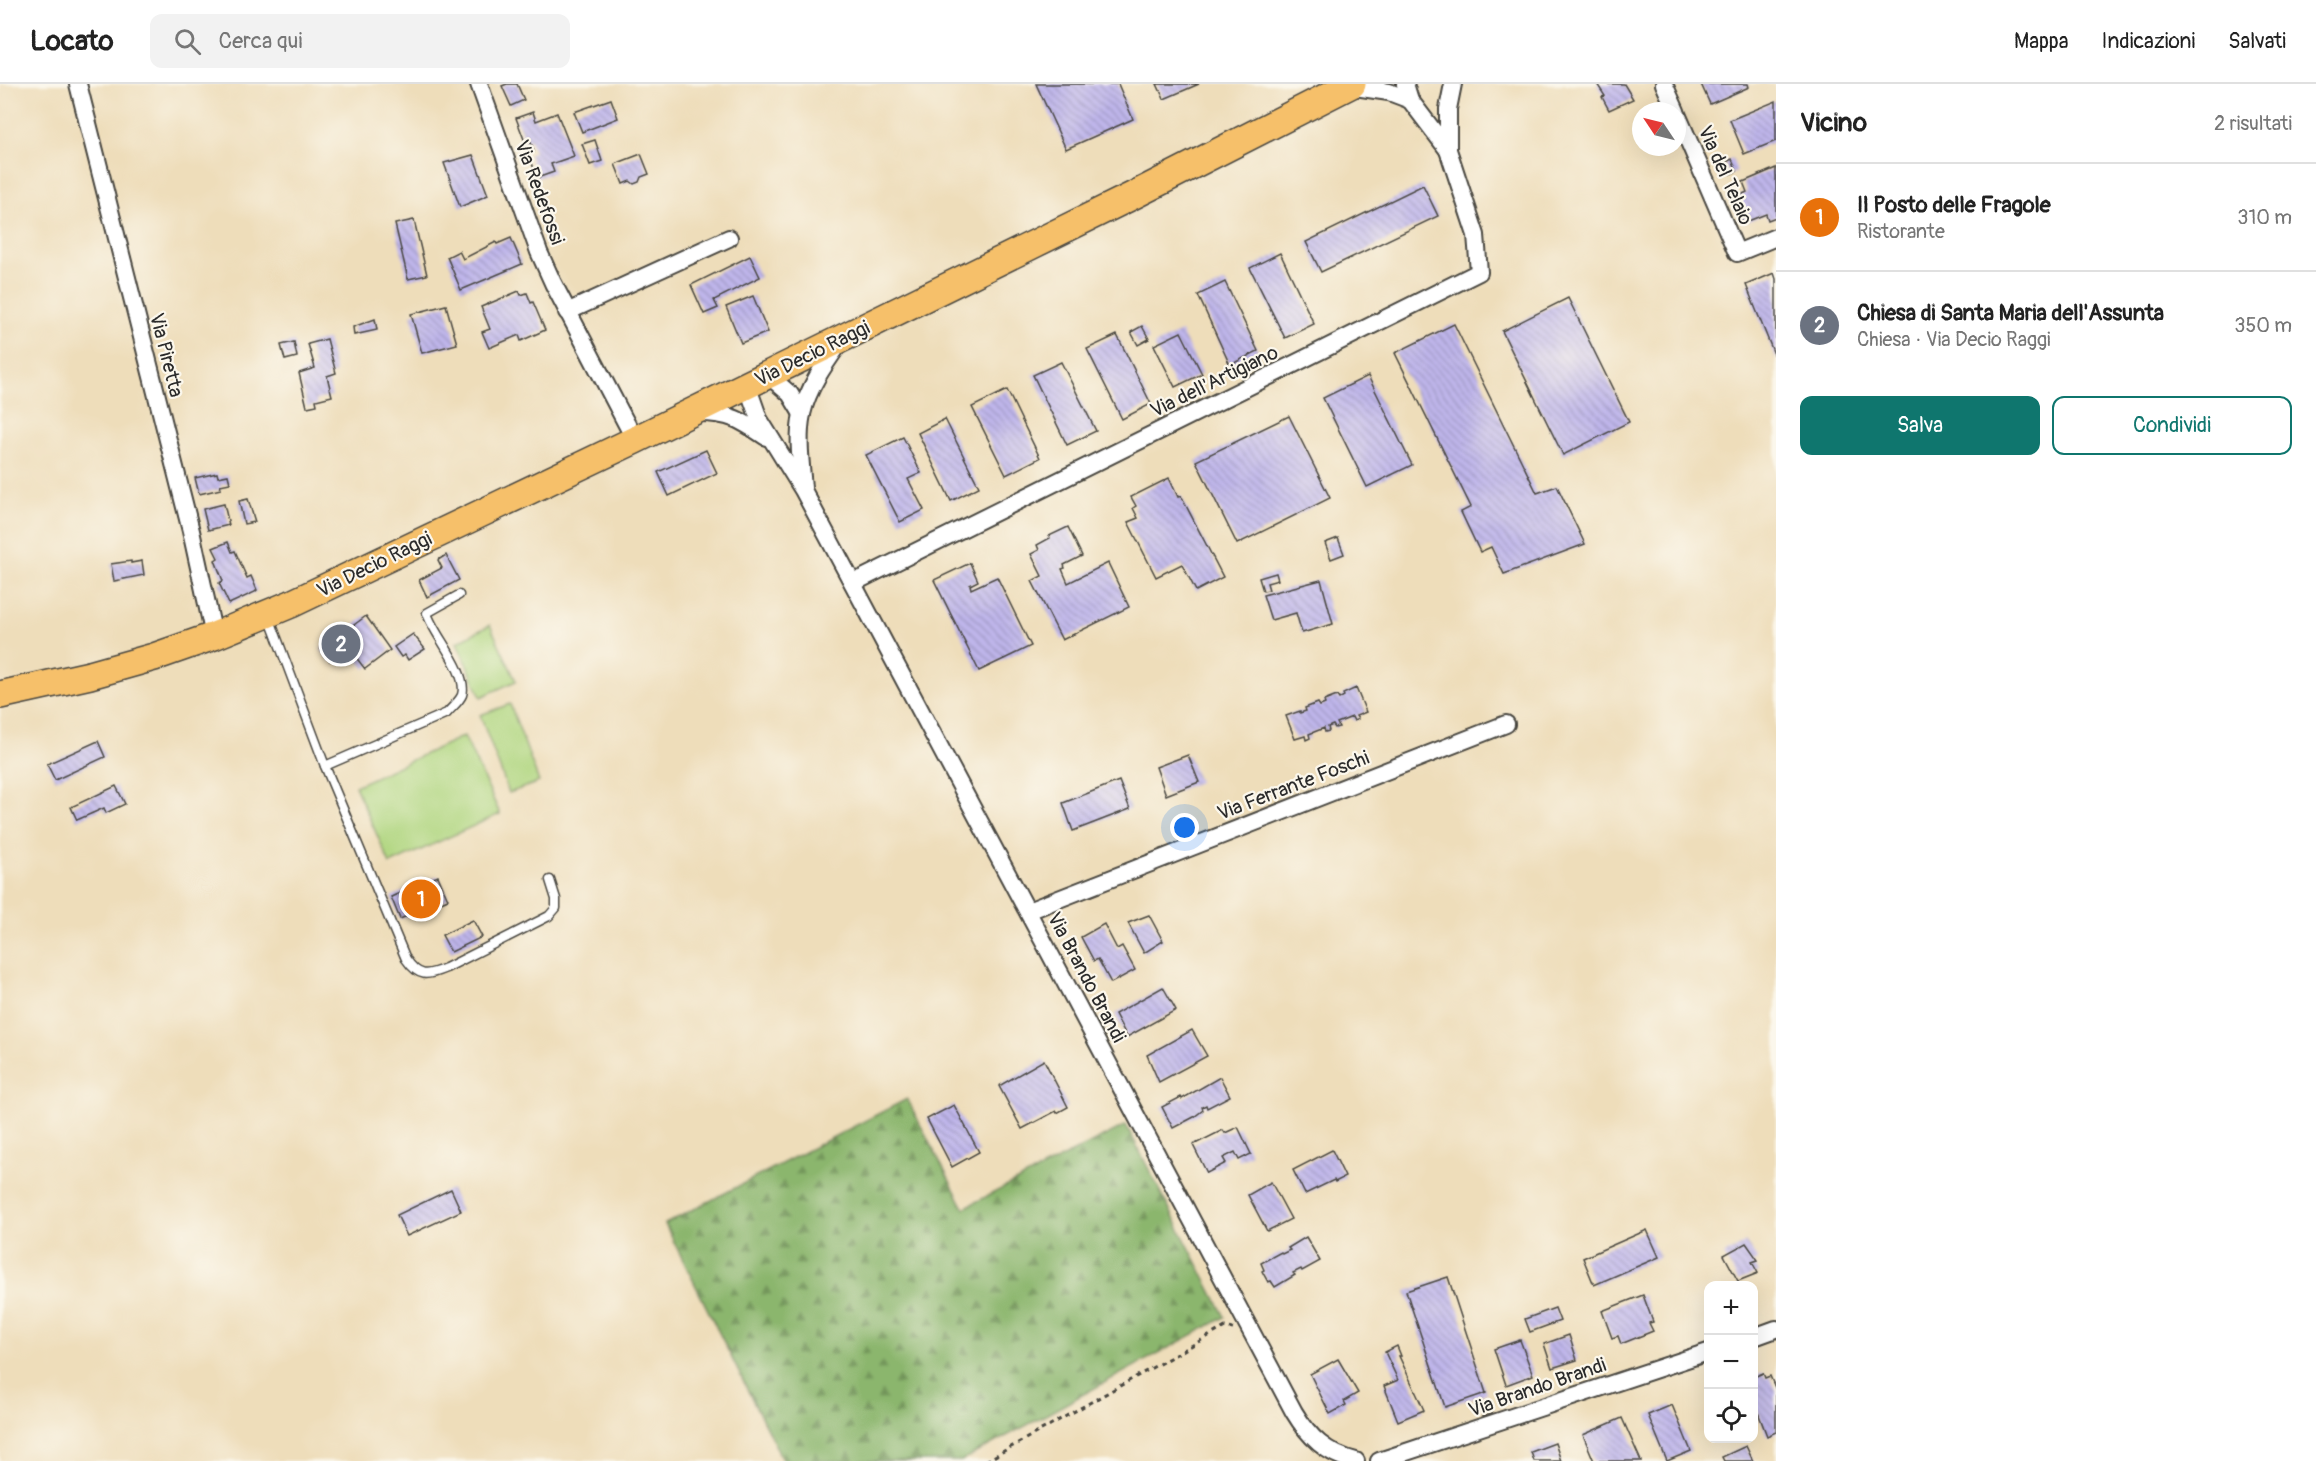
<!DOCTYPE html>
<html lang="it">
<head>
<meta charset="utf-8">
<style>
	:root { --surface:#fff; --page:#f2f2f2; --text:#222; --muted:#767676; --line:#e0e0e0; --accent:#0f766e }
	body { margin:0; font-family:Pangolin,sans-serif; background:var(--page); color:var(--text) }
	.controls { position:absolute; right:18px; bottom:18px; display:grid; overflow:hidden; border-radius:12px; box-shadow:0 6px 24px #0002 }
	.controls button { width:54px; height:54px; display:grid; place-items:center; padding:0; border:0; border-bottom:2px solid var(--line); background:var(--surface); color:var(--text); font:30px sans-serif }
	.compass { position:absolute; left:1632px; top:18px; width:54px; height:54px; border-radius:50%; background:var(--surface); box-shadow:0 6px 24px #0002; rotate:305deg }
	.you { position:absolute; left:1185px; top:744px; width:21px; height:21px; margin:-15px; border:4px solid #fff; border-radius:50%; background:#1a73e8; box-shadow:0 0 0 9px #1a73e833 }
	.badge { display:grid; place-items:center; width:39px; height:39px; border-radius:50%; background:var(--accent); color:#fff; font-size:20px; font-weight:700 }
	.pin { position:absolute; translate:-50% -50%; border:3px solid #fff; box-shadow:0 2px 6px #0006 }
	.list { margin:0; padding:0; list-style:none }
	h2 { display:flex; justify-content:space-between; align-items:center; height:78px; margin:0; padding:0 24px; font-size:26px }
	h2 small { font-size:20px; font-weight:400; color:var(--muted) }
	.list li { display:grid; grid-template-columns:39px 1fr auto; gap:18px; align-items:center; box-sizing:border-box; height:108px; padding:0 24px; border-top:2px solid var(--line) }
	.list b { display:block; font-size:22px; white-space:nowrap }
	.list p { margin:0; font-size:20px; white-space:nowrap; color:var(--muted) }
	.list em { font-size:20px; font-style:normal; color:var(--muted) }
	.actions { display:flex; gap:12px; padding:18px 24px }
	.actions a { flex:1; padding:14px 0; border:2px solid var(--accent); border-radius:12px; text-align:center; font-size:21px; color:var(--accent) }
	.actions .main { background:var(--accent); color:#fff }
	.icon { flex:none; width:33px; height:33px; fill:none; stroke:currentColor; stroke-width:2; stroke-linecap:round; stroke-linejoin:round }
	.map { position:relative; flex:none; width:1776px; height:1377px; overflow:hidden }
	header { display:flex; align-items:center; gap:36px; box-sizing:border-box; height:84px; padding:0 30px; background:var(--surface); border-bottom:2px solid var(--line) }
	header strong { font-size:28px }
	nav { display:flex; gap:33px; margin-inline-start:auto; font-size:21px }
	.search { width:420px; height:54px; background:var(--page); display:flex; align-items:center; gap:15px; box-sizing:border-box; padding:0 21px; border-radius:12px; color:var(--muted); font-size:22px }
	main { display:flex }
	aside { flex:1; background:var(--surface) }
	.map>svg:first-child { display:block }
	.forest { fill:url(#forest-firs); stroke:#5b704c; stroke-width:1.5 }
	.pitch { fill:#afd57e; stroke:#6d8054; stroke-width:1.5 }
	.building { fill:url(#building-back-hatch) }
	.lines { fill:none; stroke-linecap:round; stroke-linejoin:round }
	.lane-casing { stroke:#484640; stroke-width:11 }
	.street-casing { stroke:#484640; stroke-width:20 }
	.primary-casing { stroke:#484640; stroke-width:30 }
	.path { stroke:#484640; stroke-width:3; stroke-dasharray:4.5 4.5; stroke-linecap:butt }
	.lane { stroke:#fff; stroke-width:8 }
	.street { stroke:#fff; stroke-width:16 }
	.primary { stroke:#f6c06b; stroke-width:27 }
	.labels { text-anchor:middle; stroke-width:4.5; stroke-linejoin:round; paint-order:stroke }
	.street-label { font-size:20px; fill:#2b2b2b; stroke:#fbf7ec }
</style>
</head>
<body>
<header>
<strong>Locato</strong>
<div class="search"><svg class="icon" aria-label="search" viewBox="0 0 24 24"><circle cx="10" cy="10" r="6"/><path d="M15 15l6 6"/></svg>Cerca qui</div>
<nav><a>Mappa</a><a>Indicazioni</a><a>Salvati</a></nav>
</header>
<main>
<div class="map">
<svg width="1776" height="1377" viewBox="0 0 1776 1377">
	<defs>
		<pattern id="forest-firs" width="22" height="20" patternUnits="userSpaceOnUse" patternTransform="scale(1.5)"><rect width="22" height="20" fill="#8bb66d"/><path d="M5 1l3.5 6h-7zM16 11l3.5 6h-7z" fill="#72945a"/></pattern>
		<pattern id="building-back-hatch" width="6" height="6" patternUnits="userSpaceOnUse" patternTransform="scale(1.5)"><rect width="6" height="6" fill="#bfb6eb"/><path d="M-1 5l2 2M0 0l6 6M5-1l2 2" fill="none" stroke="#9b94bf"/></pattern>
	</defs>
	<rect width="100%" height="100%" fill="#fbf7ec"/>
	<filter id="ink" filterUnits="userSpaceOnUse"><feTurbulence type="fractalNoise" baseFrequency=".0167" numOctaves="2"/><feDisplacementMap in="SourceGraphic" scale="12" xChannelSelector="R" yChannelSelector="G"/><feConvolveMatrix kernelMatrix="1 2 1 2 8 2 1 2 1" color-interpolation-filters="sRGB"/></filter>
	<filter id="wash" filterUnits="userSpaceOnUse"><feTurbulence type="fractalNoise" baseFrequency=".008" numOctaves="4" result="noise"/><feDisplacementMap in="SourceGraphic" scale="24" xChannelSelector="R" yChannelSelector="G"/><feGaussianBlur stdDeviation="1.35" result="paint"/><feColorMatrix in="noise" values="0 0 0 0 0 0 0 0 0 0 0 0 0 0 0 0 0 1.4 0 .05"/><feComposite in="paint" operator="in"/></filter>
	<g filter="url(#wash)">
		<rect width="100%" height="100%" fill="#eeddba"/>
		<polygon class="forest" points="907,1015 964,1124 1126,1041 1225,1233 961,1377 783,1377 665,1140"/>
		<g class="pitch">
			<polygon points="490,541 516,597 481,613 457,558"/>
			<polygon points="510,620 539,698 509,709 480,631"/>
			<polygon points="464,652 500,730 390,780 355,702"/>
		</g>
		<g id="blocks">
			<g class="building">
				<polygon points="507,0 517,0 524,16 511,22 502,2"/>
				<polygon points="1036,0 1118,0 1133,35 1066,65"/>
				<polygon points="1157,0 1199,0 1164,15"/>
				<polygon points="1597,0 1624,0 1633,15 1609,26 1602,13 1605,12"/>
				<polygon points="1701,0 1748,0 1749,3 1710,20"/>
				<polygon points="611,15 618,34 582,48 574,28"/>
				<polygon points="1776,17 1776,57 1744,70 1730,36"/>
				<polygon points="533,28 536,37 557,29 574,72 551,80 554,88 537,94 529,70 534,68 530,56 525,58 516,34"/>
				<polygon points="595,56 602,77 590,81 582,60"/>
				<polygon points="641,70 649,90 641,93 639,98 634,100 630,97 623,100 615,80"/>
				<polygon points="473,71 488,111 460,123 444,79"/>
				<polygon points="1732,75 1737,87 1730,90 1724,79"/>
				<polygon points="1776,84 1776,133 1768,136 1766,130 1743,139 1732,115 1747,108 1743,98"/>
				<polygon points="1423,101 1438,132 1321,188 1306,158"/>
				<polygon points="414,136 427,191 408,195 395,140"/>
				<polygon points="511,154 522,180 461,206 447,173 459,167 463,175 496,158 497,160"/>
				<polygon points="1280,169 1314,240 1285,254 1250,184"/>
				<polygon points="750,172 760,193 714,216 718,224 704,230 691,201"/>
				<polygon points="1774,189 1776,195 1776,275 1746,201"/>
				<polygon points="1225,198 1258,267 1230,281 1198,211"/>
				<polygon points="519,207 521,211 527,209 531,219 533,218 545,246 521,257 519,251 489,264 482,248 490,245 481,223"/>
				<polygon points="753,212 768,248 741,259 726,223"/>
				<polygon points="1568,214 1629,338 1563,371 1502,247"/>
				<polygon points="446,221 457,260 422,269 411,230"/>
				<polygon points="375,235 377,246 354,251 353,243"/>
				<polygon points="1454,240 1537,409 1557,402 1585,460 1504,490 1491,463 1480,468 1461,428 1471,423 1395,269"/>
				<polygon points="1142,242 1149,255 1138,261 1131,248"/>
				<polygon points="1181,248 1202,290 1175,303 1154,261"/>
				<polygon points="1117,251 1151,320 1122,335 1087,265"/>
				<polygon points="327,255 336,289 327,292 332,312 316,316 317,321 307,323 299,289 315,284 308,260"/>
				<polygon points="294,258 297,273 285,276 281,261"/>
				<polygon points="1061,278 1096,347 1067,361 1033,291"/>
				<polygon points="1368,292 1412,381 1367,403 1323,314"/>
				<polygon points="1007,306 1040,374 1006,391 972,323"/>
				<polygon points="1289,332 1330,414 1237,460 1196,377"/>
				<polygon points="945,335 979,403 951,417 918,349"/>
				<polygon points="903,353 921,389 908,395 924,426 900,438 866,371"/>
				<polygon points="706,366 717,389 669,412 658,388"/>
				<polygon points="217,389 218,393 228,391 230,399 220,401 221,405 199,410 195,394"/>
				<polygon points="1169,394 1178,413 1181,412 1223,493 1196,507 1182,480 1156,493 1128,438 1138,434 1133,424 1136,422 1131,413"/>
				<polygon points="248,415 255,438 244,440 239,417"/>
				<polygon points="224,420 229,441 208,446 203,425"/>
				<polygon points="1068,443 1082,472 1064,481 1065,484 1062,485 1068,499 1108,479 1129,523 1062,556 1032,497 1042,492 1031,470 1039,466 1037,461 1050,454 1049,452"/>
				<polygon points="1338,454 1344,470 1331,475 1325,459"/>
				<polygon points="228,458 232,468 235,467 247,494 251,492 257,506 255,508 229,520 219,499 223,497 215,476 218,474 213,464"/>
				<polygon points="446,471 459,496 427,513 419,496 442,484 438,476"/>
				<polygon points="131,477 131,479 142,477 144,491 114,497 111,480"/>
				<polygon points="970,479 978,497 970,501 971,505 997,493 1031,562 979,587 934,496"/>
				<polygon points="1276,489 1278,496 1267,499 1269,506 1263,507 1259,494"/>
				<polygon points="1321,496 1333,540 1302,549 1296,529 1271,536 1263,511"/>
				<polygon points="366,532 390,566 365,585 351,567 347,571 344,567 330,577 321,565 334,556 331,551 340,545 343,549"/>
				<polygon points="413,550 425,565 408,576 405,571 401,573 394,563"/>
				<polygon points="1356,604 1366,628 1356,632 1358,635 1354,637 1352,633 1337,639 1339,643 1335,644 1333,641 1328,643 1329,647 1325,648 1324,644 1309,650 1310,654 1306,656 1305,652 1295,655 1286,632 1300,627 1300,629 1306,627 1305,624 1318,619 1320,622 1325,620 1324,617 1337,612 1339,615 1344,612 1343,610"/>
				<polygon points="98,657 105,673 55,696 47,680"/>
				<polygon points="1188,671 1199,698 1166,711 1156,683"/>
				<polygon points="1119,697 1130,725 1073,747 1063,719"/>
				<polygon points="116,702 125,720 106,729 104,724 77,736 71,723"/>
				<polygon points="438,792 448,815 400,835 391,813"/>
				<polygon points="1149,831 1163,857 1144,869 1128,839"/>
				<polygon points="473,836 482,853 451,868 442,851"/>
				<polygon points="1104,840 1117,865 1122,862 1135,886 1111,899 1098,875 1094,877 1081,853"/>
				<polygon points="1163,903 1176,926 1127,953 1115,930"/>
				<polygon points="1192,946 1207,972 1159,998 1147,971"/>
				<polygon points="1044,976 1068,1023 1057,1029 1056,1027 1022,1045 999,1002"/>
				<polygon points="1220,993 1230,1012 1207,1024 1206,1021 1202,1023 1203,1026 1194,1033 1173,1044 1162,1023 1181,1013 1182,1015"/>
				<polygon points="954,1021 979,1068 952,1083 927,1035"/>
				<polygon points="1238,1043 1251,1070 1239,1076 1235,1068 1223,1074 1226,1079 1207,1089 1193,1061 1223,1046 1225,1049"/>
				<polygon points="1332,1066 1345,1093 1335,1098 1334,1096 1305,1110 1293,1086"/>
				<polygon points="1271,1098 1291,1135 1267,1147 1248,1111"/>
				<polygon points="451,1105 461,1127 407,1152 397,1131"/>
				<polygon points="1647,1146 1659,1173 1594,1201 1583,1174"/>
				<polygon points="1306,1153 1320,1177 1302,1187 1301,1185 1293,1189 1295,1191 1275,1203 1271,1197 1268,1198 1262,1187 1264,1186 1261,1179 1281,1168 1282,1170 1290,1166 1288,1164"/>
				<polygon points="1746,1159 1758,1176 1752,1178 1758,1189 1738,1197 1724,1171"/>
				<polygon points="1448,1193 1486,1309 1445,1323 1406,1207"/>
				<polygon points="1643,1211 1653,1238 1649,1239 1653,1247 1621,1260 1618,1252 1612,1254 1602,1227"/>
				<polygon points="1555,1224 1560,1237 1530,1248 1525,1235"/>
				<polygon points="1569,1251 1577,1276 1552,1284 1544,1260"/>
				<polygon points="1520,1256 1533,1291 1506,1301 1494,1265"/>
				<polygon points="1397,1262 1401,1272 1399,1272 1424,1326 1398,1337 1384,1302 1398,1296 1385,1268"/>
				<polygon points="1338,1275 1358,1309 1344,1317 1346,1321 1330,1330 1310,1290"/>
				<polygon points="1763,1289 1765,1294 1770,1292 1776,1306 1776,1348 1767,1352 1754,1318 1754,1293"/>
				<polygon points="1672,1321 1691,1367 1667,1377 1648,1331"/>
				<polygon points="1622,1334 1641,1377 1594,1377 1583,1351"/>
				<polygon points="1555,1359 1561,1377 1534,1377 1531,1368"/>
				<polygon points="1746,1362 1753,1377 1724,1377 1722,1373"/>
			</g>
		</g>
	</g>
	<g filter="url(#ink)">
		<use href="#blocks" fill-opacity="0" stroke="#484640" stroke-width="1.5"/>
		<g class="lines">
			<g class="lane-casing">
				<g id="lane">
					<path d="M269,533L325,682L447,629C452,623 459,618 462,611C469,589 433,550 427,529L459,511"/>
					<path d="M325,682L406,875C419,894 427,892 446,884L549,832L556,824V815L550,796"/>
				</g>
			</g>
			<g class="street-casing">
				<g id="street">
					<polyline points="78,0 191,447 214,552"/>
					<polyline points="479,0 539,168 553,199 635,356"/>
					<polyline points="1405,0 1410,16 1448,66"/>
					<polyline points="1664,0 1676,27"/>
					<polyline points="1348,2 1389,8 1410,16"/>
					<polyline points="1677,30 1737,169 1776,153"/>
					<polyline points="567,228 729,154"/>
					<polyline points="768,291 790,310 802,330"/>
					<path d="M747,301L759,335L803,406L1294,1328C1309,1353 1326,1370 1356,1377"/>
					<path d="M699,329C730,329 741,336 766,353"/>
					<path d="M803,404C801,380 797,353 802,330C808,304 824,281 839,260"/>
					<polyline points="853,499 1479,188 1476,151 1448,66 1448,25 1453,0"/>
					<polyline points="1028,827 1506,640"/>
					<polyline points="1754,1253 1776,1245"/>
					<polyline points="1379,1377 1708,1268"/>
				</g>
			</g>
			<g class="primary-casing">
				<polyline id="primary" points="0,611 90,591 154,573 214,552 291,520 635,356 1132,112 1352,0"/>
			</g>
			<polyline class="path" points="986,1377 1198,1258 1225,1243 1233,1245"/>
			<use href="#lane" class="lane"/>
			<use href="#street" class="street"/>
			<use href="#primary" class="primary"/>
		</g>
	</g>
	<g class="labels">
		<g class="street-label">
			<text transform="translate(1726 91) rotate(66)" y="7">Via del Telaio</text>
			<text transform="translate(540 108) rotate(70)" y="7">Via Redefossi</text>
			<text transform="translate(812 269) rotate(-26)" y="7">Via Decio Raggi</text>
			<text transform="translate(167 271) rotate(76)" y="7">Via Piretta</text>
			<text transform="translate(1214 297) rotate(-26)" y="7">Via dell'Artigiano</text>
			<text transform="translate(374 480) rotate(-26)" y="7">Via Decio Raggi</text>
			<text transform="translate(1293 701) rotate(-21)" y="7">Via Ferrante Foschi</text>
			<text transform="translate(1087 893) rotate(62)" y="7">Via Brando Brandi</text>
			<text transform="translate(1537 1303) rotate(-19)" y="7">Via Brando Brandi</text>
		</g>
	</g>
</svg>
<div class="controls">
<button>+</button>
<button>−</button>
<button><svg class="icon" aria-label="locate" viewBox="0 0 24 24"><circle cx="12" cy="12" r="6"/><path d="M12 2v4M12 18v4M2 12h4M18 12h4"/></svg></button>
</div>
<svg class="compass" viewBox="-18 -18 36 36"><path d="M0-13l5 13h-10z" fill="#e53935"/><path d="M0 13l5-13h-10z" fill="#767676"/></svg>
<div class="you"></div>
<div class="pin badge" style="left:421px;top:815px;background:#e8710a">1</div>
<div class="pin badge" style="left:341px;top:560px;background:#6b7280">2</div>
</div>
<aside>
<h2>Vicino<small>2 risultati</small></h2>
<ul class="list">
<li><span class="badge" style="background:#e8710a">1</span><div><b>Il Posto delle Fragole</b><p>Ristorante</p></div><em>310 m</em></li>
<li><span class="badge" style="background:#6b7280">2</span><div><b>Chiesa di Santa Maria dell'Assunta</b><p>Chiesa · Via Decio Raggi</p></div><em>350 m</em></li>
</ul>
<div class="actions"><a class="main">Salva</a><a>Condividi</a></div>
</aside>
</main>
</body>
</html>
